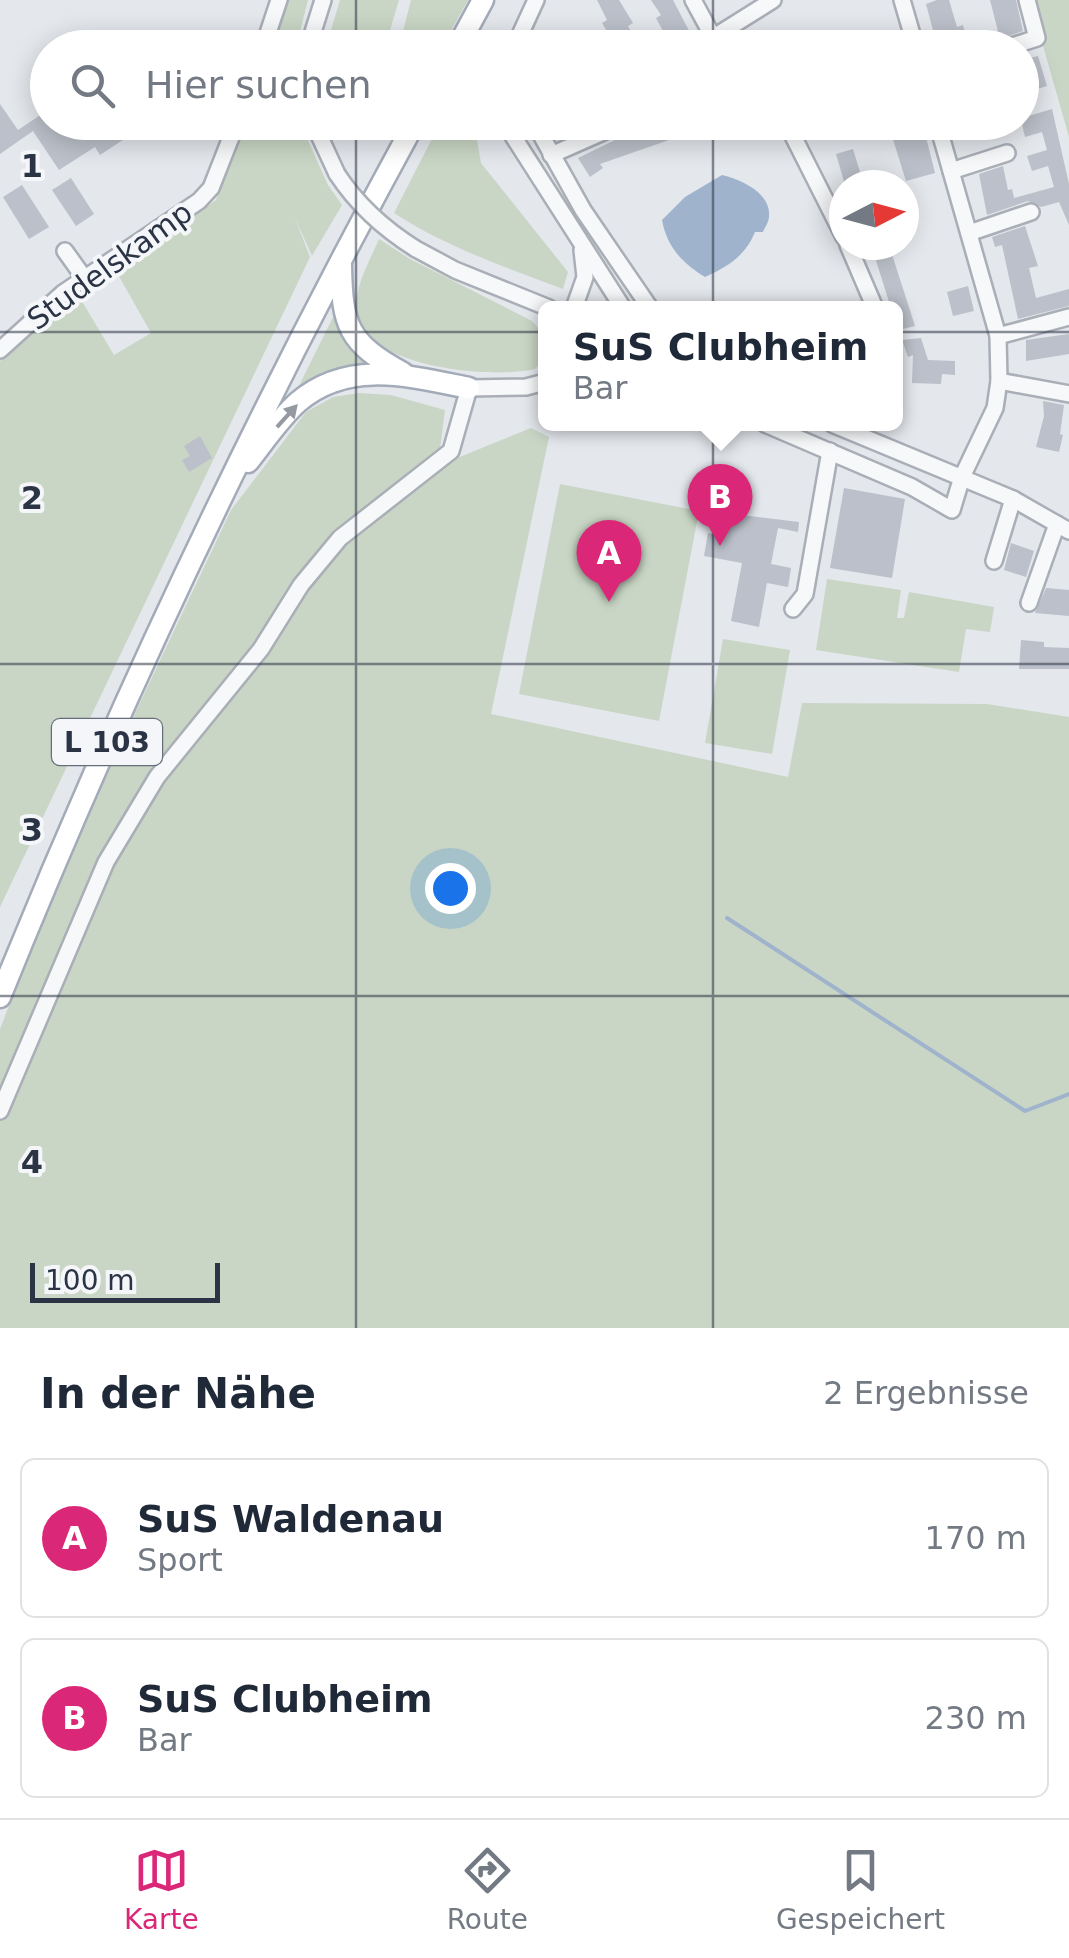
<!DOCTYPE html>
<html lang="de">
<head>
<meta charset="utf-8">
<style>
	:root { --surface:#fff; --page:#f6f6f7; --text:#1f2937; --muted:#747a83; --line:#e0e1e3; --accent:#db2777 }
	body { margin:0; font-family:"DejaVu Sans",sans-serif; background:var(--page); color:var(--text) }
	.compass { position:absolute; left:829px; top:170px; width:90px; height:90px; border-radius:50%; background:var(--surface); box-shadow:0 5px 25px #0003; rotate:84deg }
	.scale { position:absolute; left:30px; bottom:25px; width:190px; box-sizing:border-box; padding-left:10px; border:5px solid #2b3445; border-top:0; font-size:28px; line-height:35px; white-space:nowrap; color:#2b3445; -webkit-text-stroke:8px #f4f6f9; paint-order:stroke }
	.you { position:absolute; left:450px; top:888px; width:35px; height:35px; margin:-25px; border:8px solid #fff; border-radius:50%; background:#1a73e8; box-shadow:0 0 0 15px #1a73e833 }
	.badge { display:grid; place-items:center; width:65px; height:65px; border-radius:50%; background:var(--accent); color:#fff; font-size:32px; font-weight:700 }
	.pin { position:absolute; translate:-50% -82px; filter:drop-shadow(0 2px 5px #0008) }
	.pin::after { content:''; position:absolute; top:52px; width:35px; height:30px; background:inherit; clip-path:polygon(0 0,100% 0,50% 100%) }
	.popup { position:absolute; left:538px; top:301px; width:365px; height:130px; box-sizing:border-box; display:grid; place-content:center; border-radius:15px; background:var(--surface); filter:drop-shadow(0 2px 8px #0005); font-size:32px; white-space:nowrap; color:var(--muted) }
	.popup b { font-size:38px; color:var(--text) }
	.popup::after { content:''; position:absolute; left:50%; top:100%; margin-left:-20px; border:20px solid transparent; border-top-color:var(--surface) }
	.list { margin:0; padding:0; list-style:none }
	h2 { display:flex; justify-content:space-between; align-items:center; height:130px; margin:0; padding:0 40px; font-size:42px }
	h2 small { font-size:32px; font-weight:400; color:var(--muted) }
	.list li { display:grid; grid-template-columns:65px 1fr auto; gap:30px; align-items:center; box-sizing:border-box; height:160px; margin:0 20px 20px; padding:0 20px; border:2px solid var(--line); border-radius:15px }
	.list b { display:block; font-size:38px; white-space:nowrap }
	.list p { margin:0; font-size:32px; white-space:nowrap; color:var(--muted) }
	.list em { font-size:32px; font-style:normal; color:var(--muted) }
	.icon { flex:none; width:55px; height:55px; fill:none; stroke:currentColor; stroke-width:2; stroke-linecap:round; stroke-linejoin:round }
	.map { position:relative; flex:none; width:1069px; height:1328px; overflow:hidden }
	.search { position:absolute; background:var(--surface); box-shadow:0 5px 25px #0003; left:30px; right:30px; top:30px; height:110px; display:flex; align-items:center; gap:25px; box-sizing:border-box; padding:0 35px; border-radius:55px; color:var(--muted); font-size:38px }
	.sheet { height:490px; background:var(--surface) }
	nav { display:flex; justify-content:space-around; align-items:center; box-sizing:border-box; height:140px; border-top:2px solid var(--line); background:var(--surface); font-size:28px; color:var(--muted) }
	nav a { display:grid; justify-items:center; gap:5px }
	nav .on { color:var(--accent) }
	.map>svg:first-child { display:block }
	.green { fill:#c9d6c5 }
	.water { fill:#9fb4cc }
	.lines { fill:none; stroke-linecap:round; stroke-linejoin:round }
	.stream { stroke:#9fb4cc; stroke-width:4 }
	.building { fill:#bbc0ca }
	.minor-casing { stroke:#a9aeb7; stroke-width:20 }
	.major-casing { stroke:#a3abb8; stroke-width:25 }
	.minor { stroke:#f7f8fa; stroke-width:15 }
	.major { stroke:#fff; stroke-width:20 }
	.minor-bridge-casing { stroke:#a9aeb7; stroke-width:20; stroke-linecap:butt }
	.minor-bridge { stroke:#f7f8fa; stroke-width:15 }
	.oneway { fill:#959aa2 }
	.grid { fill:none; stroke:#2b3445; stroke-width:2.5; stroke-opacity:0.55 }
	.labels { text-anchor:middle; stroke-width:8; stroke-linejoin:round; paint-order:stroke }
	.shield { fill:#f4f6f9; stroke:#676e7b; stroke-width:2.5 }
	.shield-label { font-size:28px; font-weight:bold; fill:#2b3445 }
	.street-label { font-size:30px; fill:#2b3445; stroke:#f4f6f9 }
	.grid-label { font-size:32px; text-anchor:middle; font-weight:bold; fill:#2b3445; stroke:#f4f6f9; stroke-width:8; stroke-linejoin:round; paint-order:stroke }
</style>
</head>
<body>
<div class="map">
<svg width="1069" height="1328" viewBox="0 0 1069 1328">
	<rect width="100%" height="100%" fill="#e4e7ec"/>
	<g class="green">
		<polygon points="287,0 308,0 296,47 270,48"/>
		<polygon points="340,0 399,0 385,47 326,47"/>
		<polygon points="411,0 468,0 442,47 399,47"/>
		<polygon points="1030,0 1069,0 1069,137"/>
		<polygon points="243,123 300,123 328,185 342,205 312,256 295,218 310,257 0,907 0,361 77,293 114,355 151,333 116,271 216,200"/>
		<path d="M440,123H474L481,163L568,272L563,289C505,267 446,247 394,213Z"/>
		<path d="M379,239L410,259L532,321C547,337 550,352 535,369C492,379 375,368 358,320C349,295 370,261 379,239Z"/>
		<polygon points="335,313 345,340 376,367 296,392"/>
		<polygon points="359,393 391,395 445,410 440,449 450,461 531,428 549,437 491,714 788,777 802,703 987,704 1069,717 1069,1328 0,1328 0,1029 62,868 231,510 306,412 333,397"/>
		<polygon points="560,484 699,511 659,721 519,694"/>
		<polygon points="827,579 901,590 897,618 904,618 909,592 994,607 990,632 966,629 959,672 816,650"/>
		<polygon points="723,639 790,650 772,754 705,743"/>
	</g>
	<path class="water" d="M722,175C739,179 771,192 769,216C769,222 765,227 763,232H755C745,256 729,266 705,277C682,263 667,247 662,220L685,197Z"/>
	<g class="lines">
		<polyline class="stream" points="727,918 1025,1111 1069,1094"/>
	</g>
	<g class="building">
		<polygon points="597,0 619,0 633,23 628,26 640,48 617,48 602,23 607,20"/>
		<polygon points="651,0 673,0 698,48 672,48 656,18 661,15"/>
		<polygon points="937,0 949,0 957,27 963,25 969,48 930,48 928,36 934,34 926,4"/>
		<polygon points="990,0 1016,0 1023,31 1000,39"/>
		<polygon points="1038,56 1047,86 1024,93 1022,60"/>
		<polygon points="0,104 18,130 48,110 48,122 150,122 100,155 95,147 59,170 33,131 0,154"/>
		<polygon points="1052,109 1069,184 1069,225 1059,202 1041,207 1028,201 987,215 979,174 1003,166 1008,190 1012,189 1014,198 1054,187 1048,166 1032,171 1027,156 1047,150 1042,132 1025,137 1022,124 1022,118"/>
		<polygon points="663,124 669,140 600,164 603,168 590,177 578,158 623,136 627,137"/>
		<polygon points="923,125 935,173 906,181 891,133"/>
		<polygon points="853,149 864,185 845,185 836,154"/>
		<polygon points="71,178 94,214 76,226 52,190"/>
		<polygon points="22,185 49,227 29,239 3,197"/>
		<polygon points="1025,226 1038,266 1029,268 1036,298 1069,289 1069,306 1018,319 1002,245 995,247 992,237"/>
		<polygon points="871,245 889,245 915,326 899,330 895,308 891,308"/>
		<polygon points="968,286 974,311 953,316 947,292"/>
		<polygon points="1069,334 1069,354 1026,361 1026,340"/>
		<polygon points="921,338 928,360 955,361 955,375 942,374 941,384 912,383 913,355 908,357 902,340"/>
		<polygon points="1043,401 1064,405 1060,434 1063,435 1059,452 1036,447 1044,416"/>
		<polygon points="200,436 212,458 189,472 182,460 190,456 184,446"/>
		<polygon points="844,488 905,499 892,578 830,568"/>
		<polygon points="725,513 799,522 798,532 778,528 771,564 791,568 788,587 767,583 759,627 731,621 742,563 704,556 708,533 721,536"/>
		<polygon points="1011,543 1034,551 1026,577 1004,570"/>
		<polygon points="1046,588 1069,590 1069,616 1035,613"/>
		<polygon points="1021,640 1044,642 1044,647 1069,648 1069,669 1019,669"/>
	</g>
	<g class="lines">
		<g class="minor-casing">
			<g id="minor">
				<polyline points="693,0 719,48"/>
				<polyline points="902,0 916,48"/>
				<polyline points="714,37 773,0"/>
				<polyline points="263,48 279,0"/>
				<polyline points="308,48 323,0"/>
				<polyline points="514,48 536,0"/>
				<polyline points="1006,48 1037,38 1027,0"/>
				<polyline points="313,122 337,174"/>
				<polyline points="504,122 623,308"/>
				<polyline points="786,122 844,237"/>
				<polyline points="507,130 529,128 540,133 583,210 650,308"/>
				<polyline points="551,155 626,122"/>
				<polyline points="951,171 1007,153"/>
				<polyline points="969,233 1031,212"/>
				<polyline points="848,245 875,308"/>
				<polyline points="416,249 455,270 549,308"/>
				<polyline points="65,251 85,279"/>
				<polyline points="574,308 585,277 582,250"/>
				<polyline points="998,336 1069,317"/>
				<polyline points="0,350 63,293 199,201 211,188 237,122"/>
				<polyline points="999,381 1069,394"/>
				<polyline points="765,424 912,487 952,510 962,477 995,408 999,381 998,336 937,122"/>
				<polyline points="832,424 1013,499 1069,531"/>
				<polyline points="994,561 1013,499"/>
				<polyline points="1029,603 1057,524"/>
				<polyline points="793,609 805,594 830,451"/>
				<polyline points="0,1111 106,862 157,777 261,649 301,585 340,538 451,451 469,388 526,387 545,382"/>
			</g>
		</g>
		<g class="major-casing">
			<g id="major">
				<polyline points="457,48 483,0"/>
				<path d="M341,265C342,326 348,343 403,373"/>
				<path d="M248,462C264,442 279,419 298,402C348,359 410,376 469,388"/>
				<path d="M0,997C121,697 260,406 415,122"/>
			</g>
		</g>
		<use href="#minor" class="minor"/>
		<use href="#major" class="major"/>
		<g class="minor-bridge-casing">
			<path id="minor-bridge" d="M337,174C358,206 384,229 416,249"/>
		</g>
		<use href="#minor-bridge" class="minor-bridge"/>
	</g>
	<defs><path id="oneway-solid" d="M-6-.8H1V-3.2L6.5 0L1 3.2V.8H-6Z" transform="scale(2.5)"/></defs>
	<use class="oneway" href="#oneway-solid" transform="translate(287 416) rotate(-48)"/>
	<path class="grid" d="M356,0V48M713,0V48M356,122V1328M713,122V1328M0,332H1069M0,664H1069M0,996H1069"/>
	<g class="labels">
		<rect class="shield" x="52" y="719" width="110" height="46" rx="8"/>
		<g class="shield-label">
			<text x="107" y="752">L 103</text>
		</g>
		<g class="street-label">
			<text transform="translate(110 266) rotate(-36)" y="10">Studelskamp</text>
		</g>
	</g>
	<g class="grid-label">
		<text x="32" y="177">1</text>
		<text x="32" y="509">2</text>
		<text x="32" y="841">3</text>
		<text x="32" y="1173">4</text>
	</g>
</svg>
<svg class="compass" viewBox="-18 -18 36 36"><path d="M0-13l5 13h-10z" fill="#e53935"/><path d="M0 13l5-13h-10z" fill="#747a83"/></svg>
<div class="scale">100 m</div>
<div class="you"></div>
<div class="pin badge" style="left:609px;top:602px">A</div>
<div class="pin badge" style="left:720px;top:546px">B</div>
<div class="popup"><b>SuS Clubheim</b>Bar</div>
<div class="search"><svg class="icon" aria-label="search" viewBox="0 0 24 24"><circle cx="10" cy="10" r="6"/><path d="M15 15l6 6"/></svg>Hier suchen</div>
</div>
<section class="sheet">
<h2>In der Nähe<small>2 Ergebnisse</small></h2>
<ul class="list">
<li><span class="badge">A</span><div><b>SuS Waldenau</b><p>Sport</p></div><em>170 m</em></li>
<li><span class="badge">B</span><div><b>SuS Clubheim</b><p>Bar</p></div><em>230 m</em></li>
</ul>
</section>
<nav>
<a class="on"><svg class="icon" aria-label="map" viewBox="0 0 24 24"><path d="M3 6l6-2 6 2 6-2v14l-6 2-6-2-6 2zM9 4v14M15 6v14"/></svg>Karte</a>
<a><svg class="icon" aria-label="directions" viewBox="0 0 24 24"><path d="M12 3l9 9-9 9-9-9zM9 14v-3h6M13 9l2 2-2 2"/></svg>Route</a>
<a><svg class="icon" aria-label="saved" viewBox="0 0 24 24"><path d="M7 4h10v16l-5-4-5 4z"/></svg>Gespeichert</a>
</nav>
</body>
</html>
